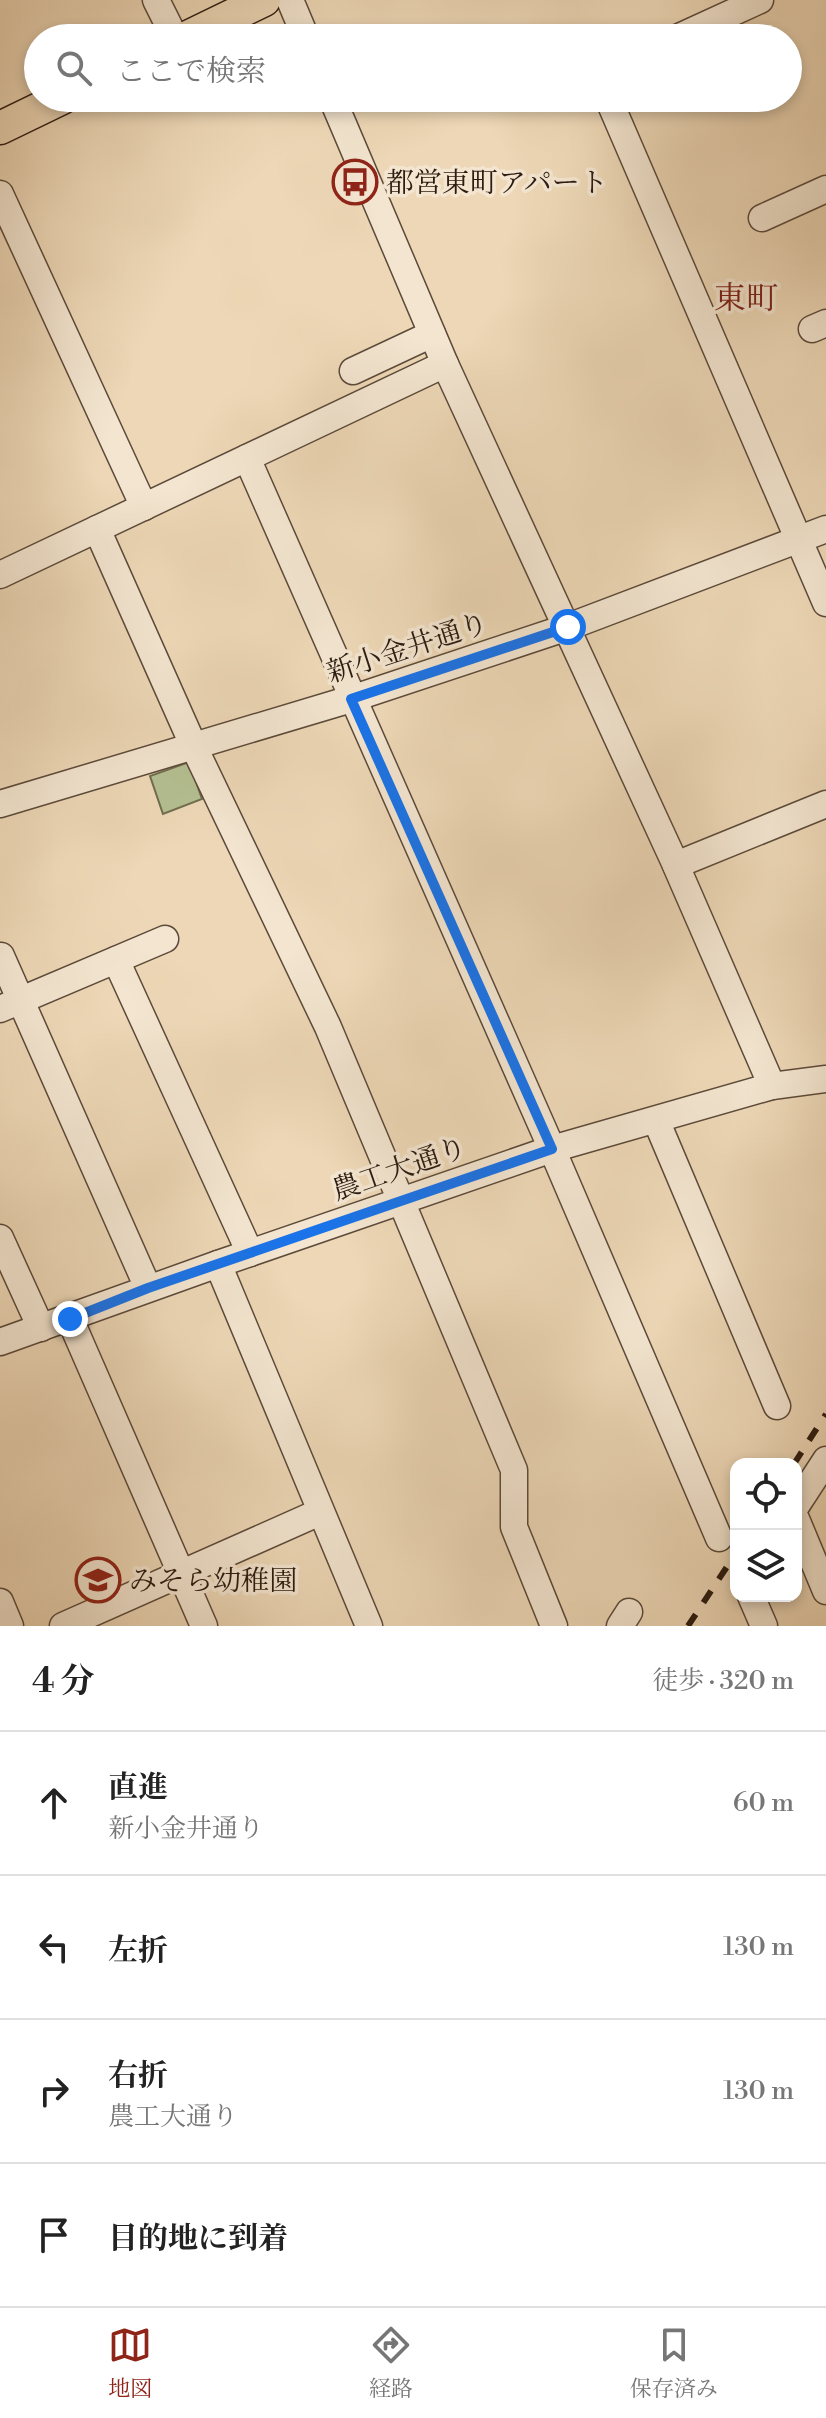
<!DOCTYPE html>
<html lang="ja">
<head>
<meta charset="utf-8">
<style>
	:root { --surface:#fff; --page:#f2f2f2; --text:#222; --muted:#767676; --line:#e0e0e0; --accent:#8f2418 }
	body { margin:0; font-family:"Libre Bodoni","Noto Serif JP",serif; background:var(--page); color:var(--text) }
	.controls { position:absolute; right:24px; bottom:24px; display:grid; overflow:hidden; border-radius:16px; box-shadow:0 4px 12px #0003 }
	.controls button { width:72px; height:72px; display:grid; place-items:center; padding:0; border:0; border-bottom:2px solid var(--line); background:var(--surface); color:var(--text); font:40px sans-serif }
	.stop { position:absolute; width:24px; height:24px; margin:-18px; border:6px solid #1a73e8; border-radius:50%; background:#fff }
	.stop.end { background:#1a73e8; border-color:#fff; box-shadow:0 2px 8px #0008 }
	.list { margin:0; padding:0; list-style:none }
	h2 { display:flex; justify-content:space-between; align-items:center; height:104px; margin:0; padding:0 32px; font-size:34px }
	h2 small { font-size:26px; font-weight:400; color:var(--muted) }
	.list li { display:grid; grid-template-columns:52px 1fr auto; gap:24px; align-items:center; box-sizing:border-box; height:144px; padding:0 32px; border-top:2px solid var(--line) }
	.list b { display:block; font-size:30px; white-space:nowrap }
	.list p { margin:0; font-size:26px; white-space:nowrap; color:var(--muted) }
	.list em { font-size:26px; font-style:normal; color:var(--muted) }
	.icon { flex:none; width:44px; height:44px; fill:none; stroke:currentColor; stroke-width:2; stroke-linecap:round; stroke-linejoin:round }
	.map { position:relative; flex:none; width:826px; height:1626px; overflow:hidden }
	.search { position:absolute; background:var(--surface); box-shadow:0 4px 12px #0003; left:24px; right:24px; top:24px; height:88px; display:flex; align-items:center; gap:20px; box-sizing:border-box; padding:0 28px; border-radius:44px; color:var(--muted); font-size:30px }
	.sheet { height:680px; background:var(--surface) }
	nav { display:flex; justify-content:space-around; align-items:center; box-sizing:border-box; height:112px; border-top:2px solid var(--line); background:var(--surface); font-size:22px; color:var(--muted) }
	nav a { display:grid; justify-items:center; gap:4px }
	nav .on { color:var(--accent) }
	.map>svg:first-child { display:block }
	.green { fill:#b4bf91; stroke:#706d50; stroke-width:2 }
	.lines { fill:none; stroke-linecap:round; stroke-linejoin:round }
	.minor-casing { stroke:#5c4a3a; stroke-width:29 }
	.major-casing { stroke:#2b1b10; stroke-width:35 }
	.minor { stroke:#f3e5d0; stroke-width:26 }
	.major { stroke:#edd7b6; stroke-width:32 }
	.rail { stroke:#2b1b10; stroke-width:6; stroke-dasharray:14 14; stroke-linecap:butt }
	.route { stroke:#1a73e8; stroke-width:10 }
	.labels { text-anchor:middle; stroke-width:7; stroke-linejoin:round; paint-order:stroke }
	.poi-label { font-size:28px; fill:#2b1b10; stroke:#f3e5d0; text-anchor:start }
	.street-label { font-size:28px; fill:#2b1b10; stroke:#f3e5d0 }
	.quarter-label { font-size:32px; fill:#7a1f14; stroke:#f3e5d0 }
</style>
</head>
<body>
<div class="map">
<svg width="826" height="1626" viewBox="0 0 826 1626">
	<rect width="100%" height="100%" fill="#edd7b6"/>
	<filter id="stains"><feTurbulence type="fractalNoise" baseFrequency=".0025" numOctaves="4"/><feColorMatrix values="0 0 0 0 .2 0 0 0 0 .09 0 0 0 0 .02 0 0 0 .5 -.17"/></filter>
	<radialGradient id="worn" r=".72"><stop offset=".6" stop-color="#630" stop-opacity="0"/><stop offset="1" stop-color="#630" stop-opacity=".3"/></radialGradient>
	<polygon class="green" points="189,762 202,799 163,814 150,776"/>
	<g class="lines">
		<g class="minor-casing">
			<g id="minor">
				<polyline points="156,0 175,38"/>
				<polyline points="290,0 306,38"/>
				<polyline points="677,38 760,0"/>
				<polyline points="332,98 445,364 674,861 772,1086"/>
				<polyline points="608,98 826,603"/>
				<polyline points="0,194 144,507"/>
				<polyline points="762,218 826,189"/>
				<polyline points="812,329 826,323"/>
				<polyline points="353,371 432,334"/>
				<polyline points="247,458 552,1149 719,1538"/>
				<polyline points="97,529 194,747 328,1027 514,1470 514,1527 554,1626"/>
				<polyline points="0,575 445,364"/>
				<polyline points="0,804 351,699 568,627 826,529"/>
				<polyline points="676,865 826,804"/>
				<polyline points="1,956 148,1288"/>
				<polyline points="116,960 250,1253"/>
				<polyline points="0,1009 165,939"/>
				<polyline points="656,1120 777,1406"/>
				<polyline points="0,1238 41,1328"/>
				<polyline points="218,1264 369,1626"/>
				<polyline points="70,1319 204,1626"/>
				<polyline points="0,1342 218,1264 552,1149 772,1086 826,1079"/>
				<polyline points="796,1506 826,1460"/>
				<polyline points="796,1519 826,1591"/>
				<polyline points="751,1596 764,1626"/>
				<polyline points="0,1602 10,1626"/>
				<polyline points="63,1626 320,1512"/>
				<polyline points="620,1626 629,1612"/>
			</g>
		</g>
		<g class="major-casing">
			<g id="major">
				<polyline points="186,38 264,0"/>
				<polyline points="0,128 62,98"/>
			</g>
		</g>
		<use href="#minor" class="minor"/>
		<use href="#major" class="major"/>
		<g class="rail">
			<polyline points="794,1464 826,1414"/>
			<polyline points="688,1626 736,1553"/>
		</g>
	</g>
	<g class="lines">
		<polyline class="route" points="70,1319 148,1288 552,1149 351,699 568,627"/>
	</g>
	<defs>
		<g id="bus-ring" transform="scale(2.3)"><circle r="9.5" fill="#f3e5d0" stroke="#8f2418" stroke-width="1.5"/><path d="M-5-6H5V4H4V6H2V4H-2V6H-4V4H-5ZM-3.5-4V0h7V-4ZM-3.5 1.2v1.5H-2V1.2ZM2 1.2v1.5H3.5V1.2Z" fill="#8f2418"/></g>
		<g id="school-ring" transform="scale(2.3)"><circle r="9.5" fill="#f3e5d0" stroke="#8f2418" stroke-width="1.5"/><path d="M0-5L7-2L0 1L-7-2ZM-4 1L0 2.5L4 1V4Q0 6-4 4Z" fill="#8f2418"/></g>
	</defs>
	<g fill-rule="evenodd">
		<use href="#bus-ring" x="355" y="182"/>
		<use href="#school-ring" x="98" y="1580"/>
	</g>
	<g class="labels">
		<g class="poi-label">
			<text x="386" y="192">都営東町アパート</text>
			<text x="129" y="1590">みそら幼稚園</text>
		</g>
		<g class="street-label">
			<text transform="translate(407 647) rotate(-18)" y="10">新小金井通り</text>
			<text transform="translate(399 1168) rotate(-19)" y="10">農工大通り</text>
		</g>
		<g class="quarter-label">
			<text x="746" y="309">東町</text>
		</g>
	</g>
	<rect width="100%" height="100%" filter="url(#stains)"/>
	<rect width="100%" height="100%" fill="url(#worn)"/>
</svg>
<div class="controls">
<button><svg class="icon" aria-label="locate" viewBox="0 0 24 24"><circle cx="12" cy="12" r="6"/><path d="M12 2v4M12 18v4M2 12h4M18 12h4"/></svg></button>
<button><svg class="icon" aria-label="layers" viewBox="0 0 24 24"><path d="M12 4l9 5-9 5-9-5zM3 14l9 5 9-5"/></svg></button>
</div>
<div class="stop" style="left:568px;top:627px"></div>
<div class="stop end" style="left:70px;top:1319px"></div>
<div class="search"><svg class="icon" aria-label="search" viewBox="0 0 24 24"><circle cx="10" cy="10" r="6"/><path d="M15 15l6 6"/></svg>ここで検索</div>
</div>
<section class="sheet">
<h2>4 分<small>徒歩 · 320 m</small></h2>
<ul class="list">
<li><svg class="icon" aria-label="ahead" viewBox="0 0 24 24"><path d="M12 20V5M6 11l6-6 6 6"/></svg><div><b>直進</b><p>新小金井通り</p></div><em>60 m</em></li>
<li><svg class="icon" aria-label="left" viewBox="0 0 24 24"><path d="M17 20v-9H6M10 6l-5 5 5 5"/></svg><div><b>左折</b></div><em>130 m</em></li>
<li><svg class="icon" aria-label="right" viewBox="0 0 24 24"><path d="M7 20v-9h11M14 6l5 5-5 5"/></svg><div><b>右折</b><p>農工大通り</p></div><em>130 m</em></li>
<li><svg class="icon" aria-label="arrive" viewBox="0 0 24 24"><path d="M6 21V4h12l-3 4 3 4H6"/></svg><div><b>目的地に到着</b></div></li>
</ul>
</section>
<nav>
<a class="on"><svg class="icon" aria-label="map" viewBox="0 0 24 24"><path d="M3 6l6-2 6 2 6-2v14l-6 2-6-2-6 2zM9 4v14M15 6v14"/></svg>地図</a>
<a><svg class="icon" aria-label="directions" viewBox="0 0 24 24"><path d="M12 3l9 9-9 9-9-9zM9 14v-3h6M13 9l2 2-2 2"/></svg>経路</a>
<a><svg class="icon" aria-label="saved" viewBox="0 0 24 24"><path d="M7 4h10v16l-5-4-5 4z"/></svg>保存済み</a>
</nav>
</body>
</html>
